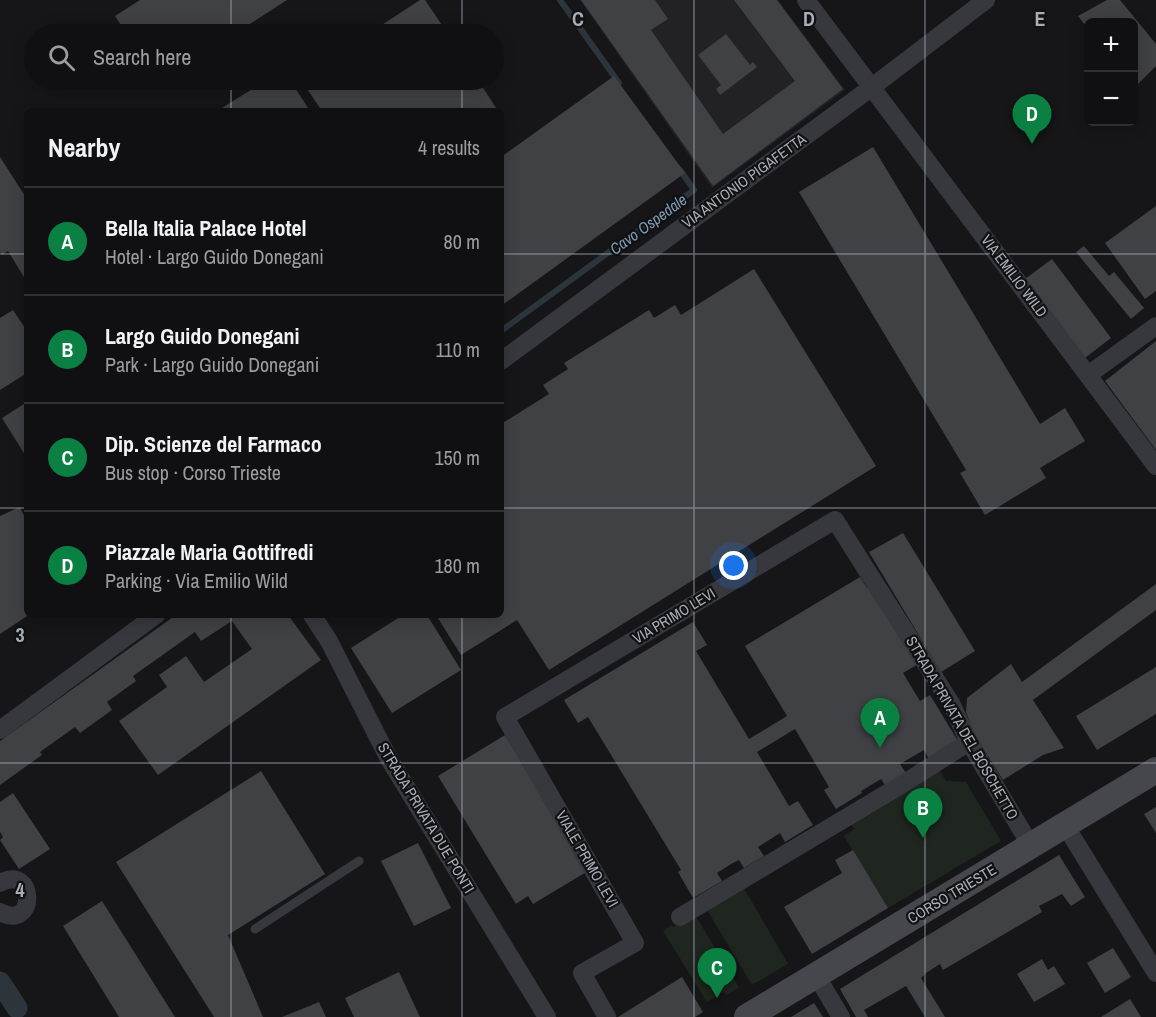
<!DOCTYPE html>
<html lang="en">
<head>
<meta charset="utf-8">
<style>
	:root { --surface:#101012; --page:#1e1e20; --text:#f1f3f6; --muted:#9c9d9f; --line:#303032; --accent:#0b8043 }
	body { margin:0; font-family:"Archivo Narrow",sans-serif; background:var(--page); color:var(--text) }
	.controls { position:absolute; right:18px; top:18px; display:grid; overflow:hidden; border-radius:9px; box-shadow:0 3px 15px #0003 }
	.controls button { width:54px; height:54px; display:grid; place-items:center; padding:0; border:0; border-bottom:2px solid var(--line); background:var(--surface); color:var(--text); font:30px sans-serif }
	.you { position:absolute; left:734px; top:566px; width:21px; height:21px; margin:-15px; border:4px solid #fff; border-radius:50%; background:#1a73e8; box-shadow:0 0 0 9px #1a73e833 }
	.badge { display:grid; place-items:center; width:39px; height:39px; border-radius:50%; background:var(--accent); color:#fff; font-size:20px; font-weight:700 }
	.pin { position:absolute; translate:-50% -50px; filter:drop-shadow(0 2px 3px #0008) }
	.pin::after { content:''; position:absolute; top:32px; width:21px; height:18px; background:inherit; clip-path:polygon(0 0,100% 0,50% 100%) }
	.list { margin:0; padding:0; list-style:none }
	h2 { display:flex; justify-content:space-between; align-items:center; height:78px; margin:0; padding:0 24px; font-size:26px }
	h2 small { font-size:20px; font-weight:400; color:var(--muted) }
	.list li { display:grid; grid-template-columns:39px 1fr auto; gap:18px; align-items:center; box-sizing:border-box; height:108px; padding:0 24px; border-top:2px solid var(--line) }
	.list b { display:block; font-size:22px; white-space:nowrap }
	.list p { margin:0; font-size:20px; white-space:nowrap; color:var(--muted) }
	.list em { font-size:20px; font-style:normal; color:var(--muted) }
	.icon { flex:none; width:33px; height:33px; fill:none; stroke:currentColor; stroke-width:2; stroke-linecap:round; stroke-linejoin:round }
	.map { position:relative; flex:none; width:1156px; height:1017px; overflow:hidden }
	.search { position:absolute; background:var(--surface); box-shadow:0 3px 15px #0003; left:24px; top:24px; width:480px; height:66px; display:flex; align-items:center; gap:15px; box-sizing:border-box; padding:0 21px; border-radius:33px; color:var(--muted); font-size:22px }
	.panel { position:absolute; background:var(--surface); box-shadow:0 3px 15px #0003; left:24px; top:108px; width:480px; height:510px; border-radius:9px }
	.map>svg:first-child { display:block }
	.built { fill:#222225 }
	.green { fill:#1e261f }
	.lines { fill:none; stroke-linecap:round; stroke-linejoin:round }
	.stream { stroke:#2c353c; stroke-width:6 }
	.canal { stroke:#2c353c; stroke-width:21 }
	.building { fill:#404145 }
	.service { stroke:#37383d; stroke-width:9 }
	.minor { stroke:#37383d; stroke-width:18 }
	.secondary { stroke:#45474d; stroke-width:26 }
	.grid { fill:none; stroke:#a8adb8; stroke-width:1.5; stroke-opacity:0.55 }
	.labels { text-anchor:middle; stroke-width:4.5; stroke-linejoin:round; paint-order:stroke }
	.street-label { font-size:15px; fill:#a8adb8; stroke:#111113 }
	.water-label { font-size:16px; font-style:italic; fill:#7f9bb3; stroke:#111113 }
	.grid-label { font-size:20px; text-anchor:middle; font-weight:bold; fill:#a8adb8; stroke:#111113; stroke-width:4.5; stroke-linejoin:round; paint-order:stroke }
</style>
</head>
<body>
<div class="map">
<svg width="1156" height="1017" viewBox="0 0 1156 1017">
	<rect width="100%" height="100%" fill="#161618"/>
	<polygon class="built" points="580,0 778,0 845,90 712,188"/>
	<g class="green">
		<polygon points="939,770 946,781 966,782 1001,841 888,908 844,836 854,829 847,817"/>
		<polygon points="744,888 788,964 752,985 707,910"/>
		<polygon points="693,914 695,915 739,987 727,995 724,992 707,1002 663,931 672,925 673,927"/>
	</g>
	<g class="lines">
		<g class="stream">
			<polyline points="560,0 619,83"/>
			<polyline points="501,331 694,190 680,170"/>
		</g>
		<polyline class="canal" points="0,982 17,1008"/>
	</g>
	<g class="building">
		<polygon points="140,0 287,0 234,34 127,34 115,16"/>
		<polygon points="420,0 425,0 448,34 368,34"/>
		<polygon points="581,0 655,0 668,19 651,30 723,134 795,81 734,0 777,0 843,89 713,186"/>
		<polygon points="1107,0 1120,0 1156,44 1156,66 1137,85 1134,81 1134,22 1088,22 1088,29 1078,16"/>
		<polygon points="726,34 750,65 753,62 757,67 720,95 716,89 721,85 698,55"/>
		<polygon points="614,76 685,173 501,306 501,157"/>
		<polygon points="267,80 290,80 310,111 217,111"/>
		<polygon points="301,80 478,80 498,111 322,111"/>
		<polygon points="873,147 1040,424 1065,408 1085,441 1040,468 1046,478 985,515 960,473 966,470 799,192"/>
		<polygon points="0,157 27,199 27,282 8,251 2,255 0,252"/>
		<polygon points="1156,206 1156,291 1145,299 1105,243"/>
		<polygon points="1084,246 1109,276 1114,272 1144,308 1131,319 1076,252"/>
		<polygon points="1052,259 1111,338 1085,358 1025,279"/>
		<polygon points="754,269 876,466 549,670 517,620 461,655 436,615 501,615 501,424 549,394 543,385 568,369 564,363 649,310 654,318 675,305 681,315"/>
		<polygon points="13,310 27,331 27,373 0,390 0,318"/>
		<polygon points="1156,341 1156,450 1105,381"/>
		<polygon points="27,402 27,458 2,418"/>
		<polygon points="20,507 27,522 27,616 0,634 0,516"/>
		<polygon points="903,533 975,651 941,672 869,552"/>
		<polygon points="860,577 867,588 873,584 920,663 903,673 920,701 930,695 958,741 929,759 924,750 900,764 906,773 885,785 881,779 861,791 862,793 836,809 824,790 829,787 795,729 757,752 789,806 798,801 813,825 785,842 780,833 758,847 764,856 744,868 739,860 731,864 717,873 722,881 693,898 678,872 681,870 588,717 578,723 564,700 693,622 707,645 696,651 749,739 787,716 745,646"/>
		<polygon points="1156,584 1156,610 1033,700 1064,748 1043,755 1003,780 973,732 966,712 967,698 1011,664 1022,682"/>
		<polygon points="176,615 288,615 321,660 158,775 119,721 167,687 159,675 186,656 204,682 252,649 232,621 201,641 195,632 133,676 136,681 107,702 112,710 80,733 75,727 40,752 42,755 0,785 0,741"/>
		<polygon points="403,615 427,615 461,670 392,713 351,648"/>
		<polygon points="1156,667 1156,714 1097,750 1076,716"/>
		<polygon points="505,735 588,871 533,904 528,896 516,904 438,776"/>
		<polygon points="261,771 325,874 228,935 263,1017 214,1017 116,862"/>
		<polygon points="13,793 50,849 19,869 0,840 3,837 0,832 0,802"/>
		<polygon points="1156,807 1156,833 1144,814"/>
		<polygon points="418,843 451,908 414,926 381,861"/>
		<polygon points="853,850 888,908 812,954 784,907 842,873 835,860"/>
		<polygon points="1059,855 1085,897 1071,906 1062,894 1039,906 1042,912 943,970 940,964 926,973 921,978 945,1017 925,1017 906,986 864,1010 868,1017 856,1017 840,989"/>
		<polygon points="102,901 175,1017 119,1017 63,926"/>
		<polygon points="1113,948 1131,977 1105,993 1087,963"/>
		<polygon points="1042,959 1048,970 1054,966 1065,984 1034,1002 1017,974"/>
		<polygon points="399,972 420,1017 354,1017 345,998"/>
		<polygon points="682,977 703,1012 695,1017 618,1017"/>
		<polygon points="1130,999 1141,1017 1101,1017"/>
		<polygon points="319,1002 326,1017 282,1017"/>
		<polygon points="814,1003 823,1017 791,1017"/>
	</g>
	<g class="lines">
		<polyline class="service" points="255,929 359,861"/>
		<g class="minor">
			<polyline points="806,0 1156,466"/>
			<polyline points="501,361 872,87 986,0"/>
			<polyline points="1088,375 1156,326"/>
			<polyline points="312,615 329,641 389,759 547,1017"/>
			<polyline points="0,730 156,615"/>
			<polyline points="1065,825 1156,973"/>
			<path d="M0,883C36,863 37,932 0,912"/>
			<polyline points="680,917 906,782 969,742"/>
			<polyline points="816,975 841,1017"/>
			<polyline points="607,1017 582,973 635,943 505,717 835,520 952,705 969,742 1031,846"/>
		</g>
		<polyline class="secondary" points="747,1017 1156,770"/>
	</g>
	<path class="grid" d="M231,0V34M462,0V34M694,0V1017M925,0V1017M231,80V111M462,80V111M0,254H27M501,254H1156M0,508H27M501,508H1156M231,615V1017M462,615V1017M0,763H1156"/>
	<g class="labels">
		<g class="street-label">
			<text transform="translate(744 181) rotate(-36)" y="5">VIA ANTONIO PIGAFETTA</text>
			<text transform="translate(1014 276) rotate(53)" y="5">VIA EMILIO WILD</text>
			<text transform="translate(674 616) rotate(-31)" y="5">VIA PRIMO LEVI</text>
			<text transform="translate(962 728) rotate(60)" y="5">STRADA PRIVATA DEL BOSCHETTO</text>
			<text transform="translate(426 818) rotate(59)" y="5">STRADA PRIVATA DUE PONTI</text>
			<text transform="translate(587 859) rotate(60)" y="5">VIALE PRIMO LEVI</text>
			<text transform="translate(952 894) rotate(-31)" y="5">CORSO TRIESTE</text>
		</g>
		<g class="water-label">
			<text transform="translate(648 224) rotate(-36)" y="6">Cavo Ospedale</text>
		</g>
	</g>
	<g class="grid-label">
		<text x="578" y="26">C</text>
		<text x="809" y="26">D</text>
		<text x="1040" y="26">E</text>
		<text x="20" y="642">3</text>
		<text x="20" y="897">4</text>
	</g>
</svg>
<div class="controls">
<button>+</button>
<button>−</button>
</div>
<div class="you"></div>
<div class="pin badge" style="left:880px;top:748px">A</div>
<div class="pin badge" style="left:923px;top:838px">B</div>
<div class="pin badge" style="left:717px;top:998px">C</div>
<div class="pin badge" style="left:1032px;top:144px">D</div>
<div class="search"><svg class="icon" aria-label="search" viewBox="0 0 24 24"><circle cx="10" cy="10" r="6"/><path d="M15 15l6 6"/></svg>Search here</div>
<section class="panel">
<h2>Nearby<small>4 results</small></h2>
<ul class="list">
<li><span class="badge">A</span><div><b>Bella Italia Palace Hotel</b><p>Hotel · Largo Guido Donegani</p></div><em>80 m</em></li>
<li><span class="badge">B</span><div><b>Largo Guido Donegani</b><p>Park · Largo Guido Donegani</p></div><em>110 m</em></li>
<li><span class="badge">C</span><div><b>Dip. Scienze del Farmaco</b><p>Bus stop · Corso Trieste</p></div><em>150 m</em></li>
<li><span class="badge">D</span><div><b>Piazzale Maria Gottifredi</b><p>Parking · Via Emilio Wild</p></div><em>180 m</em></li>
</ul>
</section>
</div>
</body>
</html>
